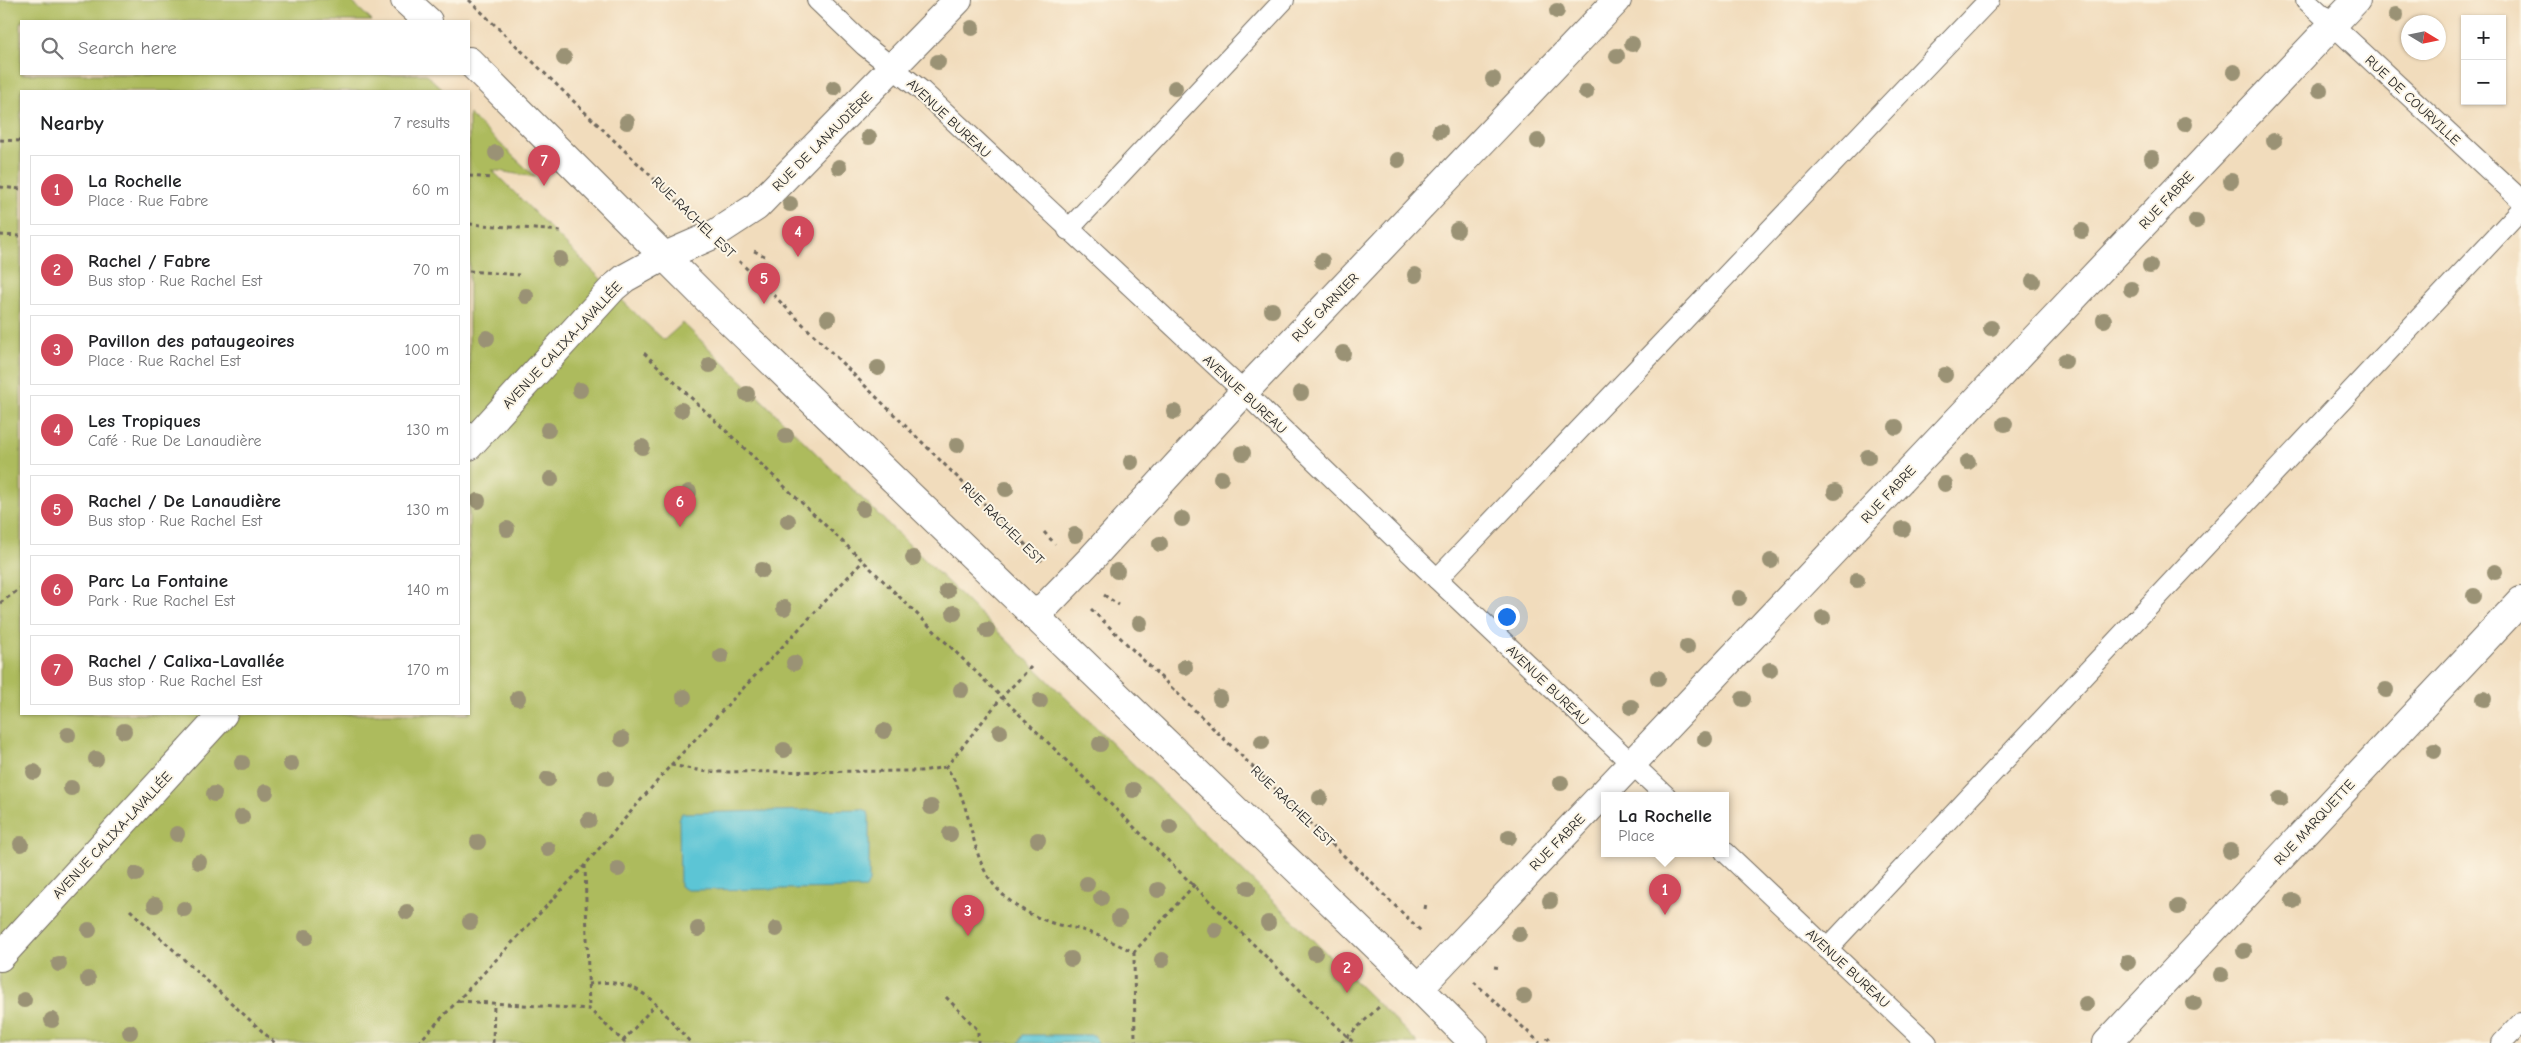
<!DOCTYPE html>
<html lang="en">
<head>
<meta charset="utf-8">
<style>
	:root { --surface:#fff; --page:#f2f2f2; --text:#202124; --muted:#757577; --line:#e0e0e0; --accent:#d1495b }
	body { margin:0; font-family:"Comic Neue",sans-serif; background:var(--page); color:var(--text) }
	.controls { position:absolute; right:15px; top:15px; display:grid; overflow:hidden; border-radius:0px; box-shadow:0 1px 4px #0004 }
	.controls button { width:45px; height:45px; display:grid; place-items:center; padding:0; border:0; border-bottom:1px solid var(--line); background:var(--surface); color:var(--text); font:25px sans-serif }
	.compass { position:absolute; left:2401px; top:15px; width:45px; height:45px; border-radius:50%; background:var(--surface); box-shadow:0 1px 4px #0004; rotate:100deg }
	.you { position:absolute; left:1506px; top:616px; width:18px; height:18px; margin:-12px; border:4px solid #fff; border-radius:50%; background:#1a73e8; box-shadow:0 0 0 8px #1a73e833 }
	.badge { display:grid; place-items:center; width:32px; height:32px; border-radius:50%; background:var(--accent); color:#fff; font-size:16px; font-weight:700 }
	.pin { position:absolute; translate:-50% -41px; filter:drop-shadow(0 1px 2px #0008) }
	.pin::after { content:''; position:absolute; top:26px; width:18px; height:15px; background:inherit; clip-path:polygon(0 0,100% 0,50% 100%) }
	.popup { position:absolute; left:1601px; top:792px; width:128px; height:65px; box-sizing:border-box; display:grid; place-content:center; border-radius:0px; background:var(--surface); filter:drop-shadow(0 1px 4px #0005); font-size:16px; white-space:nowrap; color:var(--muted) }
	.popup b { font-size:19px; color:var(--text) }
	.popup::after { content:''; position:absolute; left:50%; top:100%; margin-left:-10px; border:10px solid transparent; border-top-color:var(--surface) }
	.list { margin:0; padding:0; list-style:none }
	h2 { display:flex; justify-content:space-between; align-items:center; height:65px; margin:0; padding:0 20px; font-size:21px }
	h2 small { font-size:16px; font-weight:400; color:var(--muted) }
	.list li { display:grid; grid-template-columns:32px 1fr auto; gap:15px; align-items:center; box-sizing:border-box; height:70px; margin:0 10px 10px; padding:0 10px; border:1px solid var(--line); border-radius:0px }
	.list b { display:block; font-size:19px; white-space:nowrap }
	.list p { margin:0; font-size:16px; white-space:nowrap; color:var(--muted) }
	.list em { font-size:16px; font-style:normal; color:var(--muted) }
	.icon { flex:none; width:28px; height:28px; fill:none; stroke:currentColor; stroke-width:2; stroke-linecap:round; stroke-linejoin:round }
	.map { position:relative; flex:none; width:2521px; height:1043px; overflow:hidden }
	.search { position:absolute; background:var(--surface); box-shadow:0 1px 4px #0004; left:20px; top:20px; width:450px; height:55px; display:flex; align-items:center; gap:12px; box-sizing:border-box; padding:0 18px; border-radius:0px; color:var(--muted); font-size:19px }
	.panel { position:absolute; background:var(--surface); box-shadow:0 1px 4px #0004; left:20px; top:90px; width:450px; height:625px; border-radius:0px }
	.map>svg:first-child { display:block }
	.green { fill:#adbb5d; stroke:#6c7344 }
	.water { fill:#5bc5d5; stroke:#437880 }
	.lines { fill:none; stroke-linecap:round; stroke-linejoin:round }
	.lane-casing { stroke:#70695e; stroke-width:22 }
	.street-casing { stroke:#70695e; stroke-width:30 }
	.secondary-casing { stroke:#70695e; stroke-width:30 }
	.path { stroke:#70695e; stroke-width:3; stroke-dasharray:4 4; stroke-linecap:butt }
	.lane { stroke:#fff; stroke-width:20 }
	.street { stroke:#fff; stroke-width:28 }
	.secondary { stroke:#fff; stroke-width:28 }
	.tree { fill:#9a9274 }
	.labels { text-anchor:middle; stroke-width:4; stroke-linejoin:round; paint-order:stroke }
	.street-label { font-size:14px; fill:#2b2b2b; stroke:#fcf5e5 }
</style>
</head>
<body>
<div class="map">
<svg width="2521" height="1043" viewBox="0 0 2521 1043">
	<rect width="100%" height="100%" fill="#fcf5e5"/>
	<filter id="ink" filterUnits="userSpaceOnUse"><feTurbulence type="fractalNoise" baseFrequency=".02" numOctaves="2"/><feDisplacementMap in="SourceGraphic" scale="10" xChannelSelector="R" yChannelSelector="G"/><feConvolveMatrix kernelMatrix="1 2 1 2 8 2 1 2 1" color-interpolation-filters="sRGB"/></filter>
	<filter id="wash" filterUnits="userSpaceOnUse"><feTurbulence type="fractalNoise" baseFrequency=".0096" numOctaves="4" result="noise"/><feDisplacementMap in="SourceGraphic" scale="20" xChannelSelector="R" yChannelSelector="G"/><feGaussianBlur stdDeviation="1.12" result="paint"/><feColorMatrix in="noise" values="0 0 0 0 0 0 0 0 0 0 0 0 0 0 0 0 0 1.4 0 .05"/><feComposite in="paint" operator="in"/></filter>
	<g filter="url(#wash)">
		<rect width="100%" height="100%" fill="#f1dcbc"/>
		<polygon class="green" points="0,0 350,0 372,21 21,21 21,74 426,74 444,91 21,91 21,714 469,714 469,114 535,177 492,170 641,319 664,340 683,323 1418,1043 0,1043"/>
		<g class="water">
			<polygon points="863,809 868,812 869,816 869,882 866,888 687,890 680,886 679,819 682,813"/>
			<polygon points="1023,1035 1094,1035 1098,1043 1019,1043"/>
		</g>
	</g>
	<g filter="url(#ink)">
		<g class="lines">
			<g class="lane-casing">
				<g id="lane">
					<polyline points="817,0 865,46 922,91 1244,392 1437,579 1666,796"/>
					<polyline points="2306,0 2521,200"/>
					<polyline points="1068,230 1284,0"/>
					<polyline points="1437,579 1989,0"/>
					<polyline points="1725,852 1927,1043"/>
					<polyline points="1827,949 2521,210"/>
					<polyline points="2502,1043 2521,1023"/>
				</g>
			</g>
			<g class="street-casing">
				<g id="street">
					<polyline points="469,446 613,288 625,278 665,256 713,235 756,207 958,0"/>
					<polyline points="1035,617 1091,559 1244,392 1617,0"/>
					<polyline points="0,957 223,714"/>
					<polyline points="1419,988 2356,0"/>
					<polyline points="2107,1043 2521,601"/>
				</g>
			</g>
			<g class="secondary-casing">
				<g id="secondary">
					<polyline points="405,0 428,21"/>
					<polyline points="469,61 708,300 1398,967 1474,1043"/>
				</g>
			</g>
			<g class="path">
				<polyline points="469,0 684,208"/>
				<polyline points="0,140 21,141"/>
				<polyline points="469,176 491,178"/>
				<polyline points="0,187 21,189"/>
				<polyline points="469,224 561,231"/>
				<polyline points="0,235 21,236"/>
				<polyline points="754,251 767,257"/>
				<polyline points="739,261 1042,561"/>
				<polyline points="469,271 519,275"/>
				<polyline points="644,353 863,561 1354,1043"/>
				<polyline points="1044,532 1055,544"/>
				<polyline points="1104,595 1119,605"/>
				<polyline points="0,603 21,588"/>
				<polyline points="1091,609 1423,933"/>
				<path d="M1031,667L1002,697L946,767C966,793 969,829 980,860C993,895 1024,915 1059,925C1068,927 1077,928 1085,931C1102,936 1118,945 1134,952L1195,884"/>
				<polyline points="671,765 707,772 921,771 946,767"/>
				<polyline points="585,865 589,1009"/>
				<polyline points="1425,909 1426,903"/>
				<polyline points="130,910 275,1043"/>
				<polyline points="1134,952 1135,1043"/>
				<polyline points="1494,967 1501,968"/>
				<polyline points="1474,982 1540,1043"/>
				<path d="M588,984C643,975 658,1008 691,1043"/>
				<polyline points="946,997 978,1030 978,1043"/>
				<polyline points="459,1001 589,1009 625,1043"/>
				<polyline points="1547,1040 1550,1037"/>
				<polyline points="623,1041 655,1005"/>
				<polyline points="418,1043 585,865 671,765 863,561"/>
				<polyline points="493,1043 494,1003"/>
				<polyline points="1341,1043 1380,1006"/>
			</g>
			<use href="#lane" class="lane"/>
			<use href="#street" class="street"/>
			<use href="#secondary" class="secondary"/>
		</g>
		<g class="tree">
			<circle cx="1557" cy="11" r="8"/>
			<circle cx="2396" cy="15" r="8"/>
			<circle cx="972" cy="28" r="8"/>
			<circle cx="1632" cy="44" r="8"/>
			<circle cx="1617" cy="56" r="8"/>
			<circle cx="564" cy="58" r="8"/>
			<circle cx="938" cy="62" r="8"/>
			<circle cx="2234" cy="72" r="8"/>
			<circle cx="1493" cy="79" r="8"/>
			<circle cx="834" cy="88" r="8"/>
			<circle cx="1175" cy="88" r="8"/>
			<circle cx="2320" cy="90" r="8"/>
			<circle cx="1586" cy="92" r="8"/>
			<circle cx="627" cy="122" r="8"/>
			<circle cx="2185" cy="124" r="8"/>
			<circle cx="1440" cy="131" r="8"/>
			<circle cx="869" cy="137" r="8"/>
			<circle cx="1538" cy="141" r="8"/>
			<circle cx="2274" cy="141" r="8"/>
			<circle cx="496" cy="153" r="8"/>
			<circle cx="2152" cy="158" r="8"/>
			<circle cx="1398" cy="160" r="8"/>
			<circle cx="839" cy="167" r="8"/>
			<circle cx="2231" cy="181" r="8"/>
			<circle cx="790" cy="204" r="8"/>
			<circle cx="2196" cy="221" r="8"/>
			<circle cx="1457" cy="230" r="8"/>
			<circle cx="2082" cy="231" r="8"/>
			<circle cx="560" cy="259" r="8"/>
			<circle cx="1322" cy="261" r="8"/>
			<circle cx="2150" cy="266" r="8"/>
			<circle cx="1415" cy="275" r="8"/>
			<circle cx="2033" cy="281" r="8"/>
			<circle cx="2131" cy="289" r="8"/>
			<circle cx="526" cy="296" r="8"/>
			<circle cx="1272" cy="310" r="8"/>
			<circle cx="828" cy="318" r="8"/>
			<circle cx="2104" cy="320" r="8"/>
			<circle cx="1991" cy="328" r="8"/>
			<circle cx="487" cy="338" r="8"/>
			<circle cx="1343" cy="353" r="8"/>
			<circle cx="2065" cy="361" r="8"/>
			<circle cx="710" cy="365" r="8"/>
			<circle cx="878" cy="368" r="8"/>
			<circle cx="1945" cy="375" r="8"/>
			<circle cx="580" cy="390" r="8"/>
			<circle cx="1301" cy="393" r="8"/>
			<circle cx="747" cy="394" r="8"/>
			<circle cx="681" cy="410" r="8"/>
			<circle cx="1174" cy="412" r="8"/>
			<circle cx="2005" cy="424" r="8"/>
			<circle cx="1896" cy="427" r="8"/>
			<circle cx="548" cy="430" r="8"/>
			<circle cx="786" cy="436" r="8"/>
			<circle cx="957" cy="445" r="8"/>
			<circle cx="642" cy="447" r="8"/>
			<circle cx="1243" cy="453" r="8"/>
			<circle cx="1868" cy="457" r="8"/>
			<circle cx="1131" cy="462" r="8"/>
			<circle cx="1968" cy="462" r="8"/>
			<circle cx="1221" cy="478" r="8"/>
			<circle cx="551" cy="479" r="8"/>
			<circle cx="1945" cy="484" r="8"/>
			<circle cx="1006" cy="489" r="8"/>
			<circle cx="689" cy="492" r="8"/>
			<circle cx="1835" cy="492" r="8"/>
			<circle cx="478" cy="501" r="8"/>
			<circle cx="863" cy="509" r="8"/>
			<circle cx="1182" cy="519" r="8"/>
			<circle cx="788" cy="521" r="8"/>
			<circle cx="507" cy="529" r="8"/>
			<circle cx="1903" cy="529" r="8"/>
			<circle cx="1075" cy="535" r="8"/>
			<circle cx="1160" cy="544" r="8"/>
			<circle cx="913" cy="558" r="8"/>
			<circle cx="1771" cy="561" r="8"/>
			<circle cx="762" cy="570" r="8"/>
			<circle cx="1117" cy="571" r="8"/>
			<circle cx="2495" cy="572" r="8"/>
			<circle cx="1857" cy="580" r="8"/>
			<circle cx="947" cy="591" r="8"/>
			<circle cx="2474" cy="596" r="8"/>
			<circle cx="1739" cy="598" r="8"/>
			<circle cx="784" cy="608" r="8"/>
			<circle cx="954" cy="613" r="8"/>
			<circle cx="1823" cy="618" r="8"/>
			<circle cx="1140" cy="623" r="8"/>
			<circle cx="987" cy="630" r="8"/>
			<circle cx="1687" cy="647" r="8"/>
			<circle cx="721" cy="656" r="8"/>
			<circle cx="794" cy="663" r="8"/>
			<circle cx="1185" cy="667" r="8"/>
			<circle cx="1770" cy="670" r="8"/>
			<circle cx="1658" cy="678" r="8"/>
			<circle cx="961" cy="690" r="8"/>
			<circle cx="2386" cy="690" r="8"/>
			<circle cx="684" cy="697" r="8"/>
			<circle cx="518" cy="698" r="8"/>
			<circle cx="1220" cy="698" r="8"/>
			<circle cx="1743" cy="699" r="8"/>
			<circle cx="2484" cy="699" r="8"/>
			<circle cx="1040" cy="701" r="8"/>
			<circle cx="1631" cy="707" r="8"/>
			<circle cx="124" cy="731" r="8"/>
			<circle cx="884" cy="731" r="8"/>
			<circle cx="1000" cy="732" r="8"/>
			<circle cx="68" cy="735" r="8"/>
			<circle cx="622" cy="739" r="8"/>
			<circle cx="1705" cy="739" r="8"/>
			<circle cx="1262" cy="742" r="8"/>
			<circle cx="1100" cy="744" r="8"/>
			<circle cx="784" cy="750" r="8"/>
			<circle cx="2434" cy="751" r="8"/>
			<circle cx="96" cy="759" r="8"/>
			<circle cx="242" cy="763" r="8"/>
			<circle cx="291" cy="764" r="8"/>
			<circle cx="34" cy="772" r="8"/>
			<circle cx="606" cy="778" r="8"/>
			<circle cx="548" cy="779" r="8"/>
			<circle cx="1561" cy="783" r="8"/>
			<circle cx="71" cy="788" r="8"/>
			<circle cx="1133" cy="790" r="8"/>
			<circle cx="266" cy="792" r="8"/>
			<circle cx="214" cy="794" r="8"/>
			<circle cx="1320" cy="798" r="8"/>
			<circle cx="2280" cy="799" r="8"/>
			<circle cx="931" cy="807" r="8"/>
			<circle cx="242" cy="817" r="8"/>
			<circle cx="589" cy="820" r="8"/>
			<circle cx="1170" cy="827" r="8"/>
			<circle cx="177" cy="834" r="8"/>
			<circle cx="950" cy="834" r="8"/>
			<circle cx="1509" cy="837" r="8"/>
			<circle cx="1038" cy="840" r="8"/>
			<circle cx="478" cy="842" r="8"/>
			<circle cx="21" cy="844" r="8"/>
			<circle cx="548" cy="849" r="8"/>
			<circle cx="2230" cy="851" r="8"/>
			<circle cx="199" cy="862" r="8"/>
			<circle cx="618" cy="869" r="8"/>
			<circle cx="136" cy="874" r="8"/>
			<circle cx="1087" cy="884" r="8"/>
			<circle cx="1248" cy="888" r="8"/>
			<circle cx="1158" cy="890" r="8"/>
			<circle cx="1101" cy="898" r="8"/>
			<circle cx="1550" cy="901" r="8"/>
			<circle cx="2293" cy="901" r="8"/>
			<circle cx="155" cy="905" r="8"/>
			<circle cx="2178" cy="907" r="8"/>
			<circle cx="184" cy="909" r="8"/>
			<circle cx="407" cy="912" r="8"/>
			<circle cx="1119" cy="918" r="8"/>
			<circle cx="470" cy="922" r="8"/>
			<circle cx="1268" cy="923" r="8"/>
			<circle cx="698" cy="929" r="8"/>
			<circle cx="776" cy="929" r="8"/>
			<circle cx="89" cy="930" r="8"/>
			<circle cx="1215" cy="930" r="8"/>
			<circle cx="1519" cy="934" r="8"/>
			<circle cx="306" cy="937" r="8"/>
			<circle cx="2244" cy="951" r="8"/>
			<circle cx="1315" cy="953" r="8"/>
			<circle cx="1071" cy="959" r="8"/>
			<circle cx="1162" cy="960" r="8"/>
			<circle cx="2128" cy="962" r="8"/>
			<circle cx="59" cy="964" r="8"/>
			<circle cx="2221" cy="975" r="8"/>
			<circle cx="88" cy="979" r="8"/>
			<circle cx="1524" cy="996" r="8"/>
			<circle cx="24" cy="1000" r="8"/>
			<circle cx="2194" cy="1003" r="8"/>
			<circle cx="2086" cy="1004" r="8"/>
			<circle cx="52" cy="1020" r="8"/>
			<circle cx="130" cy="1032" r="8"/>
		</g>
	</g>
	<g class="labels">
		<g class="street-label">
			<text transform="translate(2413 100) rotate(43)" y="5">RUE DE COURVILLE</text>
			<text transform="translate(949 118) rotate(43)" y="5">AVENUE BUREAU</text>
			<text transform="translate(822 141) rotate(-45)" y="5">RUE DE LANAUDIÈRE</text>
			<text transform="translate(2166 200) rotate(-47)" y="5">RUE FABRE</text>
			<text transform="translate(694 217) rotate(44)" y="5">RUE RACHEL EST</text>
			<text transform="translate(1325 307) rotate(-46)" y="5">RUE GARNIER</text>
			<text transform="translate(562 345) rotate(-47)" y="5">AVENUE CALIXA-LAVALLÉE</text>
			<text transform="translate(1245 394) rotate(43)" y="5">AVENUE BUREAU</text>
			<text transform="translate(1888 494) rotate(-47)" y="5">RUE FABRE</text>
			<text transform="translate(1003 523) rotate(45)" y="5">RUE RACHEL EST</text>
			<text transform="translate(1548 685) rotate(44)" y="5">AVENUE BUREAU</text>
			<text transform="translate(1293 806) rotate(44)" y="5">RUE RACHEL EST</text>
			<text transform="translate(2314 822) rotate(-47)" y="5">RUE MARQUETTE</text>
			<text transform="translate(112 835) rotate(-47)" y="5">AVENUE CALIXA-LAVALLÉE</text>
			<text transform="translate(1557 842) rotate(-46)" y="5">RUE FABRE</text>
			<text transform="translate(1848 968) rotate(43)" y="5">AVENUE BUREAU</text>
		</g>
	</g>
</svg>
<div class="controls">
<button>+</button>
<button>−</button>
</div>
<svg class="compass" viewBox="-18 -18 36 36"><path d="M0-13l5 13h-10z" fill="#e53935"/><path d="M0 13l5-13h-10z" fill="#757577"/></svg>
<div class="you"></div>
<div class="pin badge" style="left:1665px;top:915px">1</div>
<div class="popup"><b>La Rochelle</b>Place</div>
<div class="pin badge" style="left:1347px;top:993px">2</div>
<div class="pin badge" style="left:968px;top:936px">3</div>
<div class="pin badge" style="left:798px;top:257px">4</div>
<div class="pin badge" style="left:764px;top:304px">5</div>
<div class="pin badge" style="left:680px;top:527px">6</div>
<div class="pin badge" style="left:544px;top:186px">7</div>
<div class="search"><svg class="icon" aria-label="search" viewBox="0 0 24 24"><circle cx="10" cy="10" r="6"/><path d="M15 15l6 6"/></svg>Search here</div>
<section class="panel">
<h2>Nearby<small>7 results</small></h2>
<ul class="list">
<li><span class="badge">1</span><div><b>La Rochelle</b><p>Place · Rue Fabre</p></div><em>60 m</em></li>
<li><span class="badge">2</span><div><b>Rachel / Fabre</b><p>Bus stop · Rue Rachel Est</p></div><em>70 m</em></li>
<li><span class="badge">3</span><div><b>Pavillon des pataugeoires</b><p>Place · Rue Rachel Est</p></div><em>100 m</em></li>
<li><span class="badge">4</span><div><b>Les Tropiques</b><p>Café · Rue De Lanaudière</p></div><em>130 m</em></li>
<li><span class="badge">5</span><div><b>Rachel / De Lanaudière</b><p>Bus stop · Rue Rachel Est</p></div><em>130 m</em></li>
<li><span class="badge">6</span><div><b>Parc La Fontaine</b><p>Park · Rue Rachel Est</p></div><em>140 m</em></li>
<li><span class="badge">7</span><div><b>Rachel / Calixa-Lavallée</b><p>Bus stop · Rue Rachel Est</p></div><em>170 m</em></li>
</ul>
</section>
</div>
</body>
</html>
